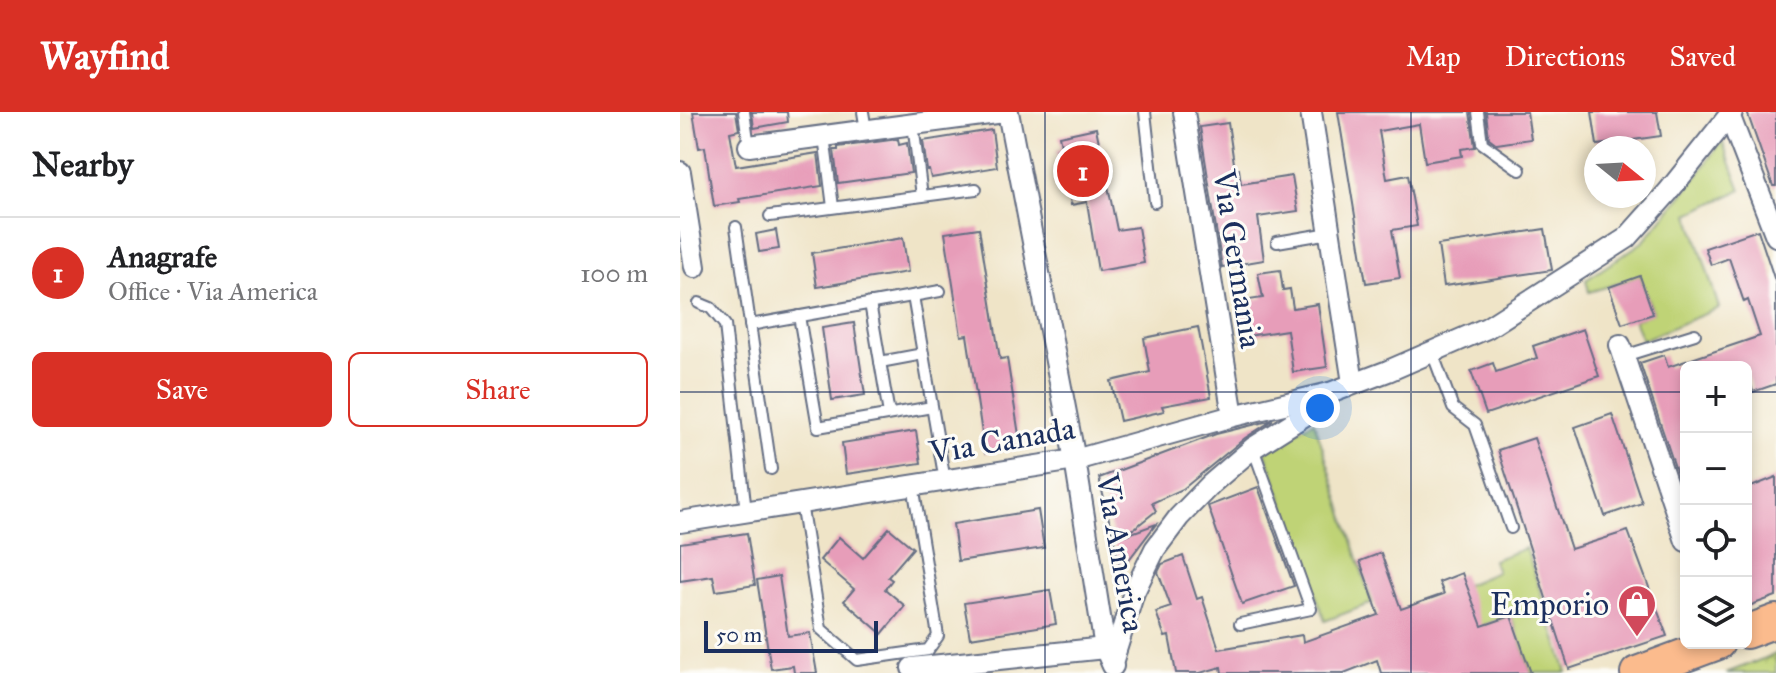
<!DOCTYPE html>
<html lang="en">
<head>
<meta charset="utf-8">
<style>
	:root { --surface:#fff; --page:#f2f2f2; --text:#202124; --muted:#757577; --line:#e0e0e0; --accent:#d93025 }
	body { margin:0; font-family:"IM FELL Great Primer",serif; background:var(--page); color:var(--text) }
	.controls { position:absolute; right:24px; bottom:24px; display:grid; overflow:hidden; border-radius:12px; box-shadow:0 4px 12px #0003 }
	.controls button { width:72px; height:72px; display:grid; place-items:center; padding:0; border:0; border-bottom:2px solid var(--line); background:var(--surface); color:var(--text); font:40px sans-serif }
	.compass { position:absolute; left:904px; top:24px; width:72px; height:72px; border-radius:50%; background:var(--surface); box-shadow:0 4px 12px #0003; rotate:108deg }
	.scale { position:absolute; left:24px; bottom:20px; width:174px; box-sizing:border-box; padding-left:8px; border:4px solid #1b2f5e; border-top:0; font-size:22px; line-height:28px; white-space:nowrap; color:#1b2f5e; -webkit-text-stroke:6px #fdfcf7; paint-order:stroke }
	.you { position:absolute; left:640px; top:296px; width:28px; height:28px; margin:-20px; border:6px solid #fff; border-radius:50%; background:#1a73e8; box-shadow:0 0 0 12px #1a73e833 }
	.badge { display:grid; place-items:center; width:52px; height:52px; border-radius:50%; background:var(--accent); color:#fff; font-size:26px; font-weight:700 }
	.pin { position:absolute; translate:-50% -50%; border:4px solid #fff; box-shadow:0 2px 8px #0006 }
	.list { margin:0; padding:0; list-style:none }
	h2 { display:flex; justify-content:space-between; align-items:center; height:104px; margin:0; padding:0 32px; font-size:34px }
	h2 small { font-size:26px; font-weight:400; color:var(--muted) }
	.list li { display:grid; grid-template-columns:52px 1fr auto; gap:24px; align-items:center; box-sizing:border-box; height:112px; padding:0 32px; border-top:2px solid var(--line) }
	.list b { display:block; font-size:30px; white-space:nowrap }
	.list p { margin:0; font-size:26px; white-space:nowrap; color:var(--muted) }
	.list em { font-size:26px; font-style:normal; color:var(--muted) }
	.actions { display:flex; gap:16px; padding:24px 32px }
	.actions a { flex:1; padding:18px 0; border:2px solid var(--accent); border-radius:12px; text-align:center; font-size:28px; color:var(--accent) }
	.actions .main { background:var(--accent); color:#fff }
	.icon { flex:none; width:44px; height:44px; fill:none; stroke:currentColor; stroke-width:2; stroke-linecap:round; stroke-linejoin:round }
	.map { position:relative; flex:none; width:1096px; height:561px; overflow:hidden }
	header { display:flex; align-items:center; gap:48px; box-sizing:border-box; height:112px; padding:0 40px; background:var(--accent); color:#fff }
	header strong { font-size:38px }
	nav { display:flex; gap:44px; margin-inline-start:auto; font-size:28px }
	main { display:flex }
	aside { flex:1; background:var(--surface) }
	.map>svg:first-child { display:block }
	.grass { fill:#bfd376; stroke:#6d816a; stroke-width:2 }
	.park { fill:url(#park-crowns); stroke:#6d816a; stroke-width:2 }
	.building { fill:#e79db9 }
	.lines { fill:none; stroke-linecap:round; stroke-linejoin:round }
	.lane-casing { stroke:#656e83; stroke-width:14 }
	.street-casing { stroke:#656e83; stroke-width:24 }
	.primary-casing { stroke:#656e83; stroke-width:36 }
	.lane { stroke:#fff; stroke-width:10 }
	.street { stroke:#fff; stroke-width:20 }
	.primary { stroke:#fbbb8d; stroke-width:32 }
	.grid { fill:none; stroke:#1b2f5e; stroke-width:2; stroke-opacity:0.55 }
	.labels { text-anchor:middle; stroke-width:6; stroke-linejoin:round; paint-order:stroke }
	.street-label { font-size:32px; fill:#1b2f5e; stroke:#fdfcf7 }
	.poi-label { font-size:32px; fill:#1b2f5e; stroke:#fdfcf7; text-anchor:end }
</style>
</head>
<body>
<header>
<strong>Wayfind</strong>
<nav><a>Map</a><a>Directions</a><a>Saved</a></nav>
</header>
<main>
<aside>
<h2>Nearby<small></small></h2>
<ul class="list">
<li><span class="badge">1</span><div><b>Anagrafe</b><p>Office · Via America</p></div><em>100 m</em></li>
</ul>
<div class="actions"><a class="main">Save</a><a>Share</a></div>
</aside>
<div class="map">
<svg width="1096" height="561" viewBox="0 0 1096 561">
	<defs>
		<pattern id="park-crowns" width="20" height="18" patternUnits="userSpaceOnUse" patternTransform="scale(2)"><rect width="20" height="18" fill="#bfd376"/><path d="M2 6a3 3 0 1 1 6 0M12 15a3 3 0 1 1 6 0" fill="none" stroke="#a4b568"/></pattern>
	</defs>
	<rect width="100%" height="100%" fill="#fdfcf7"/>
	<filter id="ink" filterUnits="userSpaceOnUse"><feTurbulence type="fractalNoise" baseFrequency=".0125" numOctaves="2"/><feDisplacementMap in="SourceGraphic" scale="16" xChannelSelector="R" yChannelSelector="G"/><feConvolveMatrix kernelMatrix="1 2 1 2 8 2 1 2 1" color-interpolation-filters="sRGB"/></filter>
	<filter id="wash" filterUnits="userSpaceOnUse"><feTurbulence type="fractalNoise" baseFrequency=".006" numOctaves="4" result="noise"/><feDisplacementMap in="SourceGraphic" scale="32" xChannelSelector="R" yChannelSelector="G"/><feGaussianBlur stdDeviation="1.8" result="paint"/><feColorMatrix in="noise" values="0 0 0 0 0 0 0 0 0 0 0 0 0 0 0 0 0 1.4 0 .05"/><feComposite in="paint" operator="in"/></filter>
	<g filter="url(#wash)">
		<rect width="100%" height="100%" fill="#efe4c7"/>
		<g class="grass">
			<polygon points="1042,29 1061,78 1009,102 1039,196 962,228 954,208 973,201 960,165 909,180 906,168 964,129 1017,65"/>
			<polygon points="634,309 692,491 645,509 585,339"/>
			<polygon points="846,436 887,560 883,561 851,561 831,504 804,513 784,530 786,473 817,460 813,448"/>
		</g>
		<polygon class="park" points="1096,542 1096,561 1046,561"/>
		<g id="blocks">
			<g class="building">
				<polygon points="13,0 56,0 59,18 50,20 56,54 138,41 142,74 59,87 60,90 34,94 25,35 19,36"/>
				<polygon points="72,0 107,0 108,10 74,16"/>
				<polygon points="658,0 790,0 795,35 781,37 782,44 745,50 739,12 699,19 707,67 728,63 737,114 712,118 720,166 686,171"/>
				<polygon points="806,0 847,0 851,27 817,32 809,26"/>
				<polygon points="912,0 977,0 981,24 917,33"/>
				<polygon points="1067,0 1096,0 1096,74 1093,74"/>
				<polygon points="548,11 555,58 559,57 561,72 612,64 618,99 578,105 584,148 542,155 520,15"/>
				<polygon points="416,16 437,118 458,115 464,151 418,159 407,90 391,93 389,80 385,81 376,38 382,37 379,24"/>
				<polygon points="312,18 317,55 251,66 249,58 247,58 243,29"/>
				<polygon points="218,27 219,33 227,31 231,61 158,71 154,38 158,38 158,35"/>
				<polygon points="299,116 320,247 327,246 341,336 305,341 287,223 281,224 265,121"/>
				<polygon points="865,117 872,158 764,174 758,133"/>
				<polygon points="96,118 99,137 79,140 76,122"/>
				<polygon points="1078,118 1096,172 1096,272 1073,280 1066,255 1006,255 1006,388 960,251 984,243 988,255 1080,224 1068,188 1064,190 1049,146 1031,153 1025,136"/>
				<polygon points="223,126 228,160 137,175 132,141"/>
				<polygon points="600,158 603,178 610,177 613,196 638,192 647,255 613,260 607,218 567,224 562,189 583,186 578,161"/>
				<polygon points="960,164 973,202 942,212 929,175"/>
				<polygon points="174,211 185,283 152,288 142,216"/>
				<polygon points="518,215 531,285 482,294 484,299 440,309 431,269 470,260 464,226"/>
				<polygon points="903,217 919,264 806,302 791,259 813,251 816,260 857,246 853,234"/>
				<polygon points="932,302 962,391 925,404 895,315"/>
				<polygon points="593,308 565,326 503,377 472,391 476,399 446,423 476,412 441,458 419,366 536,322"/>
				<polygon points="236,319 241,351 166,362 162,331"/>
				<polygon points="854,326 891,437 948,419 987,524 889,557 818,338"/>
				<polygon points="1096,365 1096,484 1066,495 1066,377"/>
				<polygon points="578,375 614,474 562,492 528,394"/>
				<polygon points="358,398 364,436 278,449 273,412"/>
				<polygon points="209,416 233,436 208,465 212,468 205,477 225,494 202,522 164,489 174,477 140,448 159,425 183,446"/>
				<polygon points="67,421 75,473 36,479 33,464 0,469 0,431"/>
				<polygon points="701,441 721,497 764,482 759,470 782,461 802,514 831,504 851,561 701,561 697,548 664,561 542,561 541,555 520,561 496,561 489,524 485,525 476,500 491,495 478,460 482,452 503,444 517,487 522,485 539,537 622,523 623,530 699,503 680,449"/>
				<polygon points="99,464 108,524 130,521 137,561 114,561 113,554 91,557 77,468"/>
				<polygon points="370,478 376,512 290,526 284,491"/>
			</g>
		</g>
	</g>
	<g filter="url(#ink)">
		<use href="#blocks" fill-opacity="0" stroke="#656e83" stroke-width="2"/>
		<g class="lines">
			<g class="lane-casing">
				<g id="lane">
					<polyline points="64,0 69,34"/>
					<polyline points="183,0 186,18"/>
					<polyline points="465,0 475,90"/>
					<polyline points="798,0 802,31 840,58"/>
					<polyline points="233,12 242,84"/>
					<polyline points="144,24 153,95"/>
					<polyline points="90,104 296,77"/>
					<polyline points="56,115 91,357"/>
					<polyline points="597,130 650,121"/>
					<polyline points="233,184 265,369"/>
					<polyline points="19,191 31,196 45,213 66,400"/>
					<polyline points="190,191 209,302"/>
					<polyline points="119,204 138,315 252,295"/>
					<polyline points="70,213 260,179"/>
					<polyline points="752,240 773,296 795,313 831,416"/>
					<polyline points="944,244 1015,222"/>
					<polyline points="200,250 243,242"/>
					<polyline points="121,391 141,517 177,548 248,538 258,524 233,373"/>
					<polyline points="560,512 631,497 573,336"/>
				</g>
			</g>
			<g class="street-casing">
				<g id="street">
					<polyline points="328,0 395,348 425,536 433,554"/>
					<polyline points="504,0 553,304"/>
					<polyline points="631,0 673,271"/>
					<polyline points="1050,5 1096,124"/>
					<polyline points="69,34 324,0"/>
					<polyline points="0,60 15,155"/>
					<polyline points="940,233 1006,429"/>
					<polyline points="0,410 395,348 553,304 650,281"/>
					<polyline points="432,551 454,480 475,437 499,405 531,372 573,336 633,298 650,281 708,259 807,216 947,126 988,80 1052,0"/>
					<polyline points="232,556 425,536"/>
				</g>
			</g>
			<g class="primary-casing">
				<g id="primary">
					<polyline points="1066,520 1096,509"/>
					<polyline points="957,561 1038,531"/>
				</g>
			</g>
			<use href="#lane" class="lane"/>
			<use href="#street" class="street"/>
			<use href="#primary" class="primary"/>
		</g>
	</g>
	<path class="grid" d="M365,0V561M731,0V561M0,280H1006M1066,280H1096"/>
	<defs>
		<g id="shop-pin" transform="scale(2)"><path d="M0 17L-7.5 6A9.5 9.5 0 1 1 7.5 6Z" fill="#d1495b" stroke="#fdfcf7"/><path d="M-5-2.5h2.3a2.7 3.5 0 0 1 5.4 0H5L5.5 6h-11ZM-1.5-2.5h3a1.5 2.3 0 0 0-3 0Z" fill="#fff"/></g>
	</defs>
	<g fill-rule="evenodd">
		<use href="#shop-pin" x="957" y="492"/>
	</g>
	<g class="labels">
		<g class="street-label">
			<text transform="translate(558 147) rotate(81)" y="11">Via Germania</text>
			<text transform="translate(322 328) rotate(-10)" y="11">Via Canada</text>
			<text transform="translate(441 441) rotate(80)" y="11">Via America</text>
		</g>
		<g class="poi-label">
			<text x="929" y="503">Emporio</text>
		</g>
	</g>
</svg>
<div class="controls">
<button>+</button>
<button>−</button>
<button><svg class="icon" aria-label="locate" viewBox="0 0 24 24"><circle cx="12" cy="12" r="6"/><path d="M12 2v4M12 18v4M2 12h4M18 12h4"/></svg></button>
<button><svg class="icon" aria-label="layers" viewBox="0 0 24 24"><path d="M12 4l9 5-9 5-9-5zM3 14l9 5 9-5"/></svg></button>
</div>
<svg class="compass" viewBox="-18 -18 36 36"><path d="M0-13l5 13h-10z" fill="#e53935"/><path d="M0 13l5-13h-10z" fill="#757577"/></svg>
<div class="scale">50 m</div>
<div class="you"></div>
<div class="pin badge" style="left:403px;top:59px">1</div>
</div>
</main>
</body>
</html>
